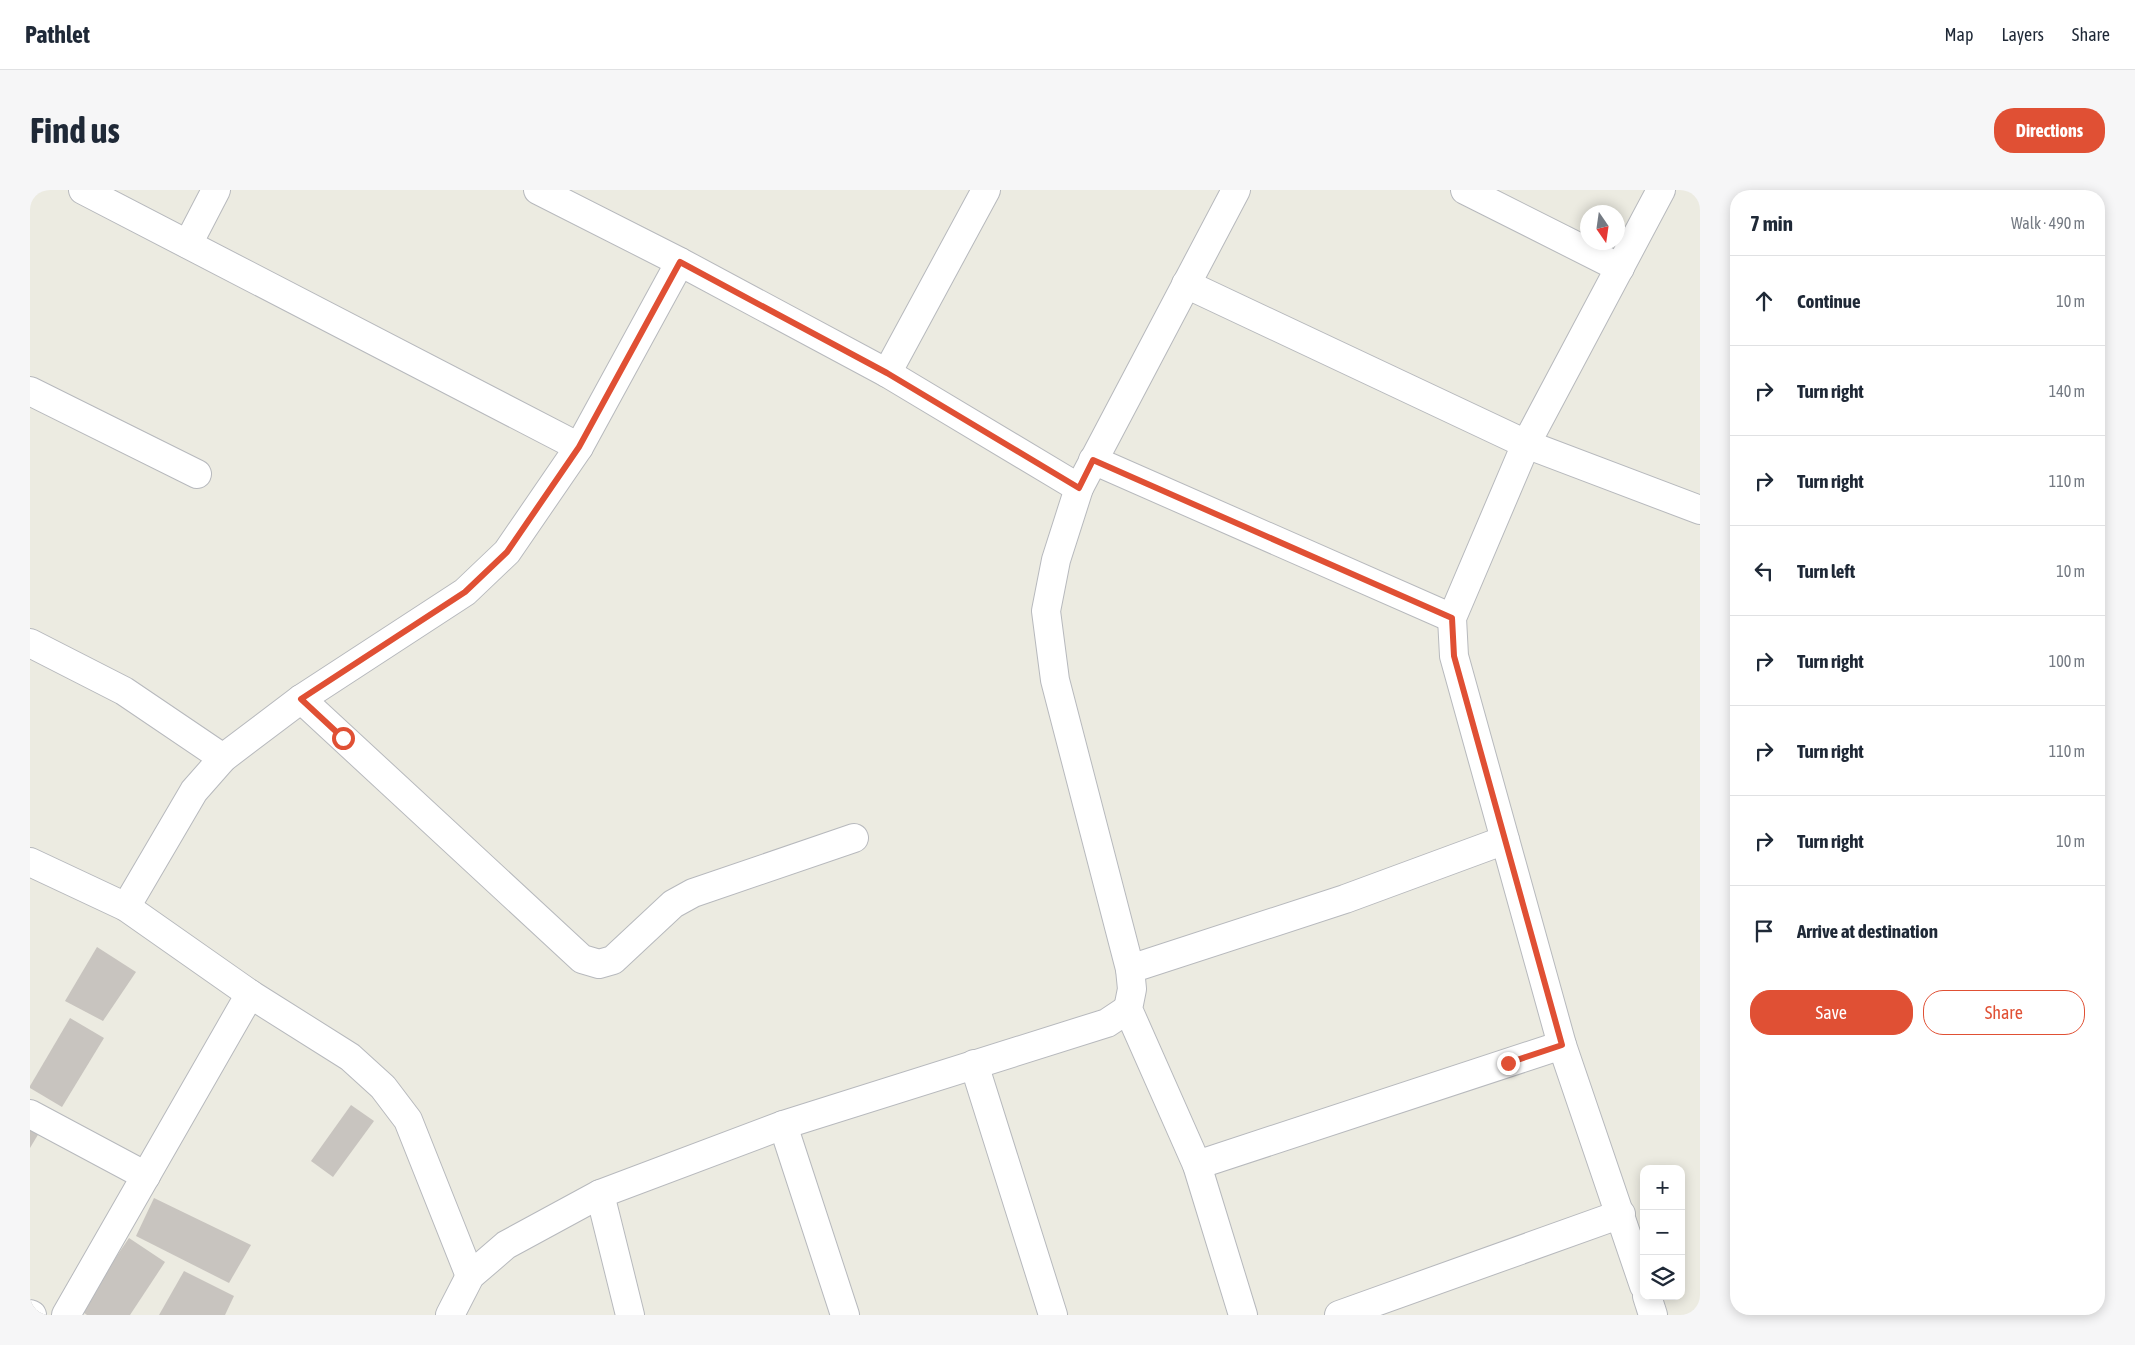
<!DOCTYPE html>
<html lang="en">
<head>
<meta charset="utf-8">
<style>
	:root { --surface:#fff; --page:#f6f6f7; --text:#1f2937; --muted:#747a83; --line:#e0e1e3; --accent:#e05034 }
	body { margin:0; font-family:"Asap Condensed",sans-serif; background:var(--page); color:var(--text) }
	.controls { position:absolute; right:15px; bottom:15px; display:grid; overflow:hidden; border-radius:10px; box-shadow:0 2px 12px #0003 }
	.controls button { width:45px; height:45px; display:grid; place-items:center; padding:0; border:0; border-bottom:1px solid var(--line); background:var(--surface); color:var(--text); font:25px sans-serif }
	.compass { position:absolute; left:1550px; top:15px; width:45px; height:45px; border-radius:50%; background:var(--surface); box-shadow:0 2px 12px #0003; rotate:167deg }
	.stop { position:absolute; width:15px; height:15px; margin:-11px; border:4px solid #e05034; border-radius:50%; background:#fff }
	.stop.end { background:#e05034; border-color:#fff; box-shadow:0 1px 5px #0008 }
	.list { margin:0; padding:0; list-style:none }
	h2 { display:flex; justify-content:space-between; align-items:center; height:65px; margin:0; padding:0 20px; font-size:21px }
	h2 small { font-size:16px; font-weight:400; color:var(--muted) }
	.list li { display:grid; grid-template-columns:32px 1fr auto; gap:15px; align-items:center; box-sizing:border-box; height:90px; padding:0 20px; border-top:1px solid var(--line) }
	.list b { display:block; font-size:19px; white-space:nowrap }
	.list em { font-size:16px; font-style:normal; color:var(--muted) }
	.actions { display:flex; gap:10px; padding:15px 20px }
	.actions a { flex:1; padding:11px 0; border:1px solid var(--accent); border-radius:20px; text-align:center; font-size:18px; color:var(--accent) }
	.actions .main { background:var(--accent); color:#fff }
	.icon { flex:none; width:28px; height:28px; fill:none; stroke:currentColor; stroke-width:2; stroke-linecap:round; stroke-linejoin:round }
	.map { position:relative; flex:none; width:1670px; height:1125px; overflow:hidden; border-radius:20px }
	header { display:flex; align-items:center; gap:30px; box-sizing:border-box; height:70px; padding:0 25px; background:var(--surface); border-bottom:1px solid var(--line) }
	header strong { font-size:24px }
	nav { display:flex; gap:28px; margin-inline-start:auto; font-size:18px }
	.intro { display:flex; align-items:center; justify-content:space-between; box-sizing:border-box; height:120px; padding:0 30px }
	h1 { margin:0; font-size:35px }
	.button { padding:12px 22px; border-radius:20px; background:var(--accent); color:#fff; font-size:18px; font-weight:700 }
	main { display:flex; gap:30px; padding:0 30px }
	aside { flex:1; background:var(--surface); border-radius:20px; box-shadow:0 2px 12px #0003 }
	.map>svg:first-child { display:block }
	.building { fill:#c8c4bf }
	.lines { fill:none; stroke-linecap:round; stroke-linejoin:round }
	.minor-casing { stroke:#b7b9bd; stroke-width:30 }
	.minor { stroke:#fff; stroke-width:28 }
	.route { stroke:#e05034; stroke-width:6 }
</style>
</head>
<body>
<header>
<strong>Pathlet</strong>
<nav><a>Map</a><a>Layers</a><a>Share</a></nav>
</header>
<div class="intro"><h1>Find us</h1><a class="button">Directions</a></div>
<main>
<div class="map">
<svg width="1670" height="1125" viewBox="0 0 1670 1125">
	<rect width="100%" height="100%" fill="#ecebe1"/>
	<g class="building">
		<polygon points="67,757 106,782 73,831 35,811"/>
		<polygon points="40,828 74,848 32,917 0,898 0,896"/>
		<polygon points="321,915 344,931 303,987 281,971"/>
		<polygon points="0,939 9,943 0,958"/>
		<polygon points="124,1008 221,1055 199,1093 106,1046"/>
		<polygon points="99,1048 135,1072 100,1125 57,1125 50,1120"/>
		<polygon points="154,1081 204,1106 195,1125 129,1125"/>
	</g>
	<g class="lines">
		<g class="minor-casing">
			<g id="minor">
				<polyline points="53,0 549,257"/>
				<polyline points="508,0 650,72 857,183 1049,298"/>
				<polyline points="1206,0 1049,298 1026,370 1016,421 1025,490 1100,779 1102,799 1098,819 1167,975 1213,1125"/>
				<polyline points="1435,0 1590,78"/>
				<polyline points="158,54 186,0"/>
				<polyline points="1156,94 1496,254 1670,320"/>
				<polyline points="857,183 956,0"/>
				<polyline points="0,201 167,284"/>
				<polyline points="1063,270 1422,428"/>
				<polyline points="0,453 94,501 193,568"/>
				<polyline points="271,509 552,769 569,774 583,770 643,714 663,703 824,648"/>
				<polyline points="0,672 96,717 220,804 320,867 353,897 378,930 440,1086"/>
				<polyline points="96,717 164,601 193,568 271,509 435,402 477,362 549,257 650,72"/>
				<polyline points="1100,779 1315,709 1475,650"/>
				<polyline points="944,874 1023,1125"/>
				<polyline points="0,924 116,986"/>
				<polyline points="753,935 815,1125"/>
				<polyline points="1167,975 1532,855"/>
				<polyline points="570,1004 600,1125"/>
				<polyline points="1614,1096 1532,855 1424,466 1422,428 1496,254 1631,0"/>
				<polyline points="1617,1106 1623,1125"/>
				<polyline points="0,1124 2,1125"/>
				<polyline points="36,1125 220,804"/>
				<polyline points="420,1125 440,1086 476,1055 570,1004 753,935 1077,833 1098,819"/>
				<polyline points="1309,1125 1591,1024"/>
			</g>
		</g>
		<use href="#minor" class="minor"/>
	</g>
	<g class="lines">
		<polyline class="route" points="313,548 271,509 435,402 477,362 549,257 650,72 857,183 1049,298 1063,270 1422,428 1424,466 1532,855 1478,873"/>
	</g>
</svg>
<div class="controls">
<button>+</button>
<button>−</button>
<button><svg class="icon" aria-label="layers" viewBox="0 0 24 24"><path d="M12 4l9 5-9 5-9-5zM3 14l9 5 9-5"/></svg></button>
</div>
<svg class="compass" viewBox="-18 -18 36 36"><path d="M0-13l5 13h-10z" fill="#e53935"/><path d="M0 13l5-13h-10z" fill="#747a83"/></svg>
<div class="stop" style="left:313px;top:548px"></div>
<div class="stop end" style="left:1478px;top:873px"></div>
</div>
<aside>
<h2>7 min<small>Walk · 490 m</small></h2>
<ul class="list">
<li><svg class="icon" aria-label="ahead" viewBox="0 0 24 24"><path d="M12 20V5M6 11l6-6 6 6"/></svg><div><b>Continue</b></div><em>10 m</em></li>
<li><svg class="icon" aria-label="right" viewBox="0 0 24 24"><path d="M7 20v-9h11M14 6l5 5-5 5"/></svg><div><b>Turn right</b></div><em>140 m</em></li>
<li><svg class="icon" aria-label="right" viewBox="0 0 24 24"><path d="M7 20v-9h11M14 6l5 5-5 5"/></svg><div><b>Turn right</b></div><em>110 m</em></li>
<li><svg class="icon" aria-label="left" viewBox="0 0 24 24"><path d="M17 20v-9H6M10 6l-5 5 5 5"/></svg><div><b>Turn left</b></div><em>10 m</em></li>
<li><svg class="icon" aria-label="right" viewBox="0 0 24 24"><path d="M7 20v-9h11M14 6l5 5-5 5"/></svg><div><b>Turn right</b></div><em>100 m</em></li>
<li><svg class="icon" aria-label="right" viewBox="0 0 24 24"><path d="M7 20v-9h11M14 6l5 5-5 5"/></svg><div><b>Turn right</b></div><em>110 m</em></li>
<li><svg class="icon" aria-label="right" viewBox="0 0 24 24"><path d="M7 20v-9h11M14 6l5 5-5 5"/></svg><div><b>Turn right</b></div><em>10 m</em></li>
<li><svg class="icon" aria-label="arrive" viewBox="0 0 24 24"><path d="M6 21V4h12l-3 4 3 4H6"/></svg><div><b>Arrive at destination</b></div></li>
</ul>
<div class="actions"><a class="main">Save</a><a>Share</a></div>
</aside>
</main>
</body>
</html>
